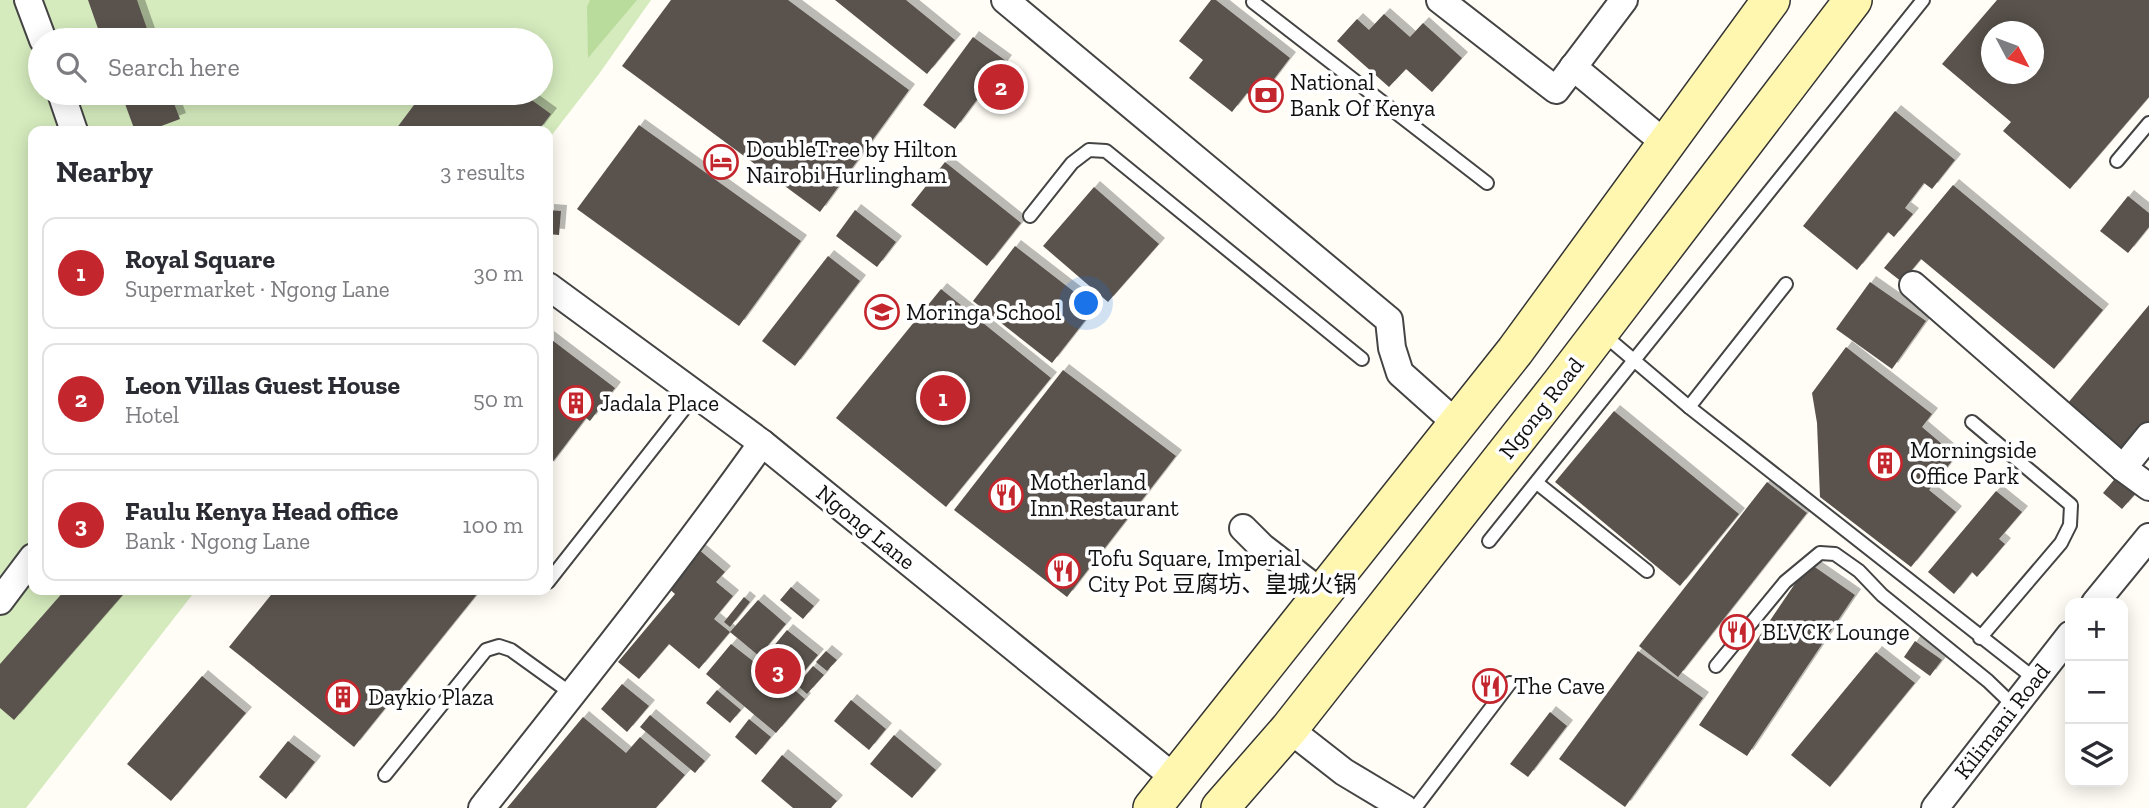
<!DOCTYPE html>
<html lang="en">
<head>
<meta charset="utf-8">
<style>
	:root { --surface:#fff; --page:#f7f7f7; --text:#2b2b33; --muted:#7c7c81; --line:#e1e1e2; --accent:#c4262e }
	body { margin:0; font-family:"Zilla Slab","Noto Sans SC",serif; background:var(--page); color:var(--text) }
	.controls { position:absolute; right:21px; bottom:21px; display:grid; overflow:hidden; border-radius:14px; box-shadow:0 4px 18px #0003 }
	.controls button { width:63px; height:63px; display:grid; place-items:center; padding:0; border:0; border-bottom:2px solid var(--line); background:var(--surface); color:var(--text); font:35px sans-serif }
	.compass { position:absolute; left:1981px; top:21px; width:63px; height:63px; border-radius:50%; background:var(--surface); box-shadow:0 4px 18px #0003; rotate:131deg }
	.you { position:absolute; left:1087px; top:304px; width:24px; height:24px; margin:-18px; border:5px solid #fff; border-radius:50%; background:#1a73e8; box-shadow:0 0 0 10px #1a73e833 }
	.badge { display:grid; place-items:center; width:46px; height:46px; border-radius:50%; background:var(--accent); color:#fff; font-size:23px; font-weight:700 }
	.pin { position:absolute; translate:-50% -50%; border:4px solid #fff; box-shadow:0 2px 7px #0006 }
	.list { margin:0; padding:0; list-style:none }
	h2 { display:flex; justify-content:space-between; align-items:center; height:91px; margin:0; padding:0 28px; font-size:30px }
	h2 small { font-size:23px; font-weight:400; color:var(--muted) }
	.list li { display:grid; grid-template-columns:46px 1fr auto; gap:21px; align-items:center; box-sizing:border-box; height:112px; margin:0 14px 14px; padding:0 14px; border:2px solid var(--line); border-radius:14px }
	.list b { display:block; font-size:26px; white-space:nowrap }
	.list p { margin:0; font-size:23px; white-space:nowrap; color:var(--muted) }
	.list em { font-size:23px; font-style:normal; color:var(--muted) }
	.icon { flex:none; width:38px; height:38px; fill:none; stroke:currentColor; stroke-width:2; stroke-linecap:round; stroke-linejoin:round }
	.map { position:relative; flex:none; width:2149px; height:808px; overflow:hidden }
	.search { position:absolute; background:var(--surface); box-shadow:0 4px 18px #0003; left:28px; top:28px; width:525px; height:77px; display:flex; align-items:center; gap:18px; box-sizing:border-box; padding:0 24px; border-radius:38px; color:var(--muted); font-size:26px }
	.panel { position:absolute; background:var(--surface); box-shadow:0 4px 18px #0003; left:28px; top:126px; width:525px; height:469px; border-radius:14px }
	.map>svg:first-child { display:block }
	.green { fill:#d5ebbd; fill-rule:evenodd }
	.forest { fill:#b9dc9c }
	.building { fill:#5a524d; fill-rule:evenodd; filter:url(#shadow) }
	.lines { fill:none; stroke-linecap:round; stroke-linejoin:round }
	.lane-casing { stroke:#444; stroke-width:16 }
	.street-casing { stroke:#444; stroke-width:30 }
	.secondary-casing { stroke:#333; stroke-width:40 }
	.lane { stroke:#fff; stroke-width:12 }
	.street { stroke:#fff; stroke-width:26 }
	.secondary { stroke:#fff6b0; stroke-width:37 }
	.labels { text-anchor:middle; stroke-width:7; stroke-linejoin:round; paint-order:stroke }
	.poi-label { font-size:23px; fill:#111; stroke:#fff; text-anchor:start }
	.street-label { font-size:23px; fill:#111; stroke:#fff }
</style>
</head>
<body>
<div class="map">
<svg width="2149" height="808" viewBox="0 0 2149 808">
	<defs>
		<filter id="shadow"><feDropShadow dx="6" dy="-6" stdDeviation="0" flood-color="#0004"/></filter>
	</defs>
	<rect width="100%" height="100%" fill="#fffdf5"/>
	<path class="green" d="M0,0H651L599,74L548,140V131H33V590H196L26,808H0ZM40,40H541V93H40Z"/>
	<polygon class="forest" points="590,0 637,0 588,58 587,7"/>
	<g class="building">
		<polygon points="88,0 137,0 151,40 102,40"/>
		<polygon points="671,0 788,0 909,90 820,212 622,66"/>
		<polygon points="835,0 906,0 955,40 927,74"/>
		<polygon points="1211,0 1216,0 1290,58 1258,100 1247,93 1232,112 1189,78 1203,60 1179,41"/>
		<path d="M1997,0H2149V97L2070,189L2003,131L2011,122L1942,64ZM1992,32H2034V74H1992Z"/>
		<polygon points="1384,14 1410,37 1423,23 1462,58 1432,92 1406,69 1389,87 1337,41 1357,19 1369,30"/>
		<polygon points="973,37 1006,61 955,129 923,105"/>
		<polygon points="121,93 170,93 180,119 148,131 135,131"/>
		<polygon points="423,93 522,93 551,114 538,131 399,131 396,129"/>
		<polygon points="1895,111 1955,160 1932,189 1924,183 1905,208 1913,214 1894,237 1888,232 1857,270 1803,226"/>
		<polygon points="639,125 801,241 739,326 577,209"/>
		<polygon points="945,162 1021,223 987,266 911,205"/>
		<polygon points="1953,185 2103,310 2054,369 1921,259 1902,282 1884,268"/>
		<polygon points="1094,187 1159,244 1108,302 1043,246"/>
		<polygon points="2128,196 2149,213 2149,227 2128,253 2100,231"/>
		<polygon points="548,210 561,211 559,235 548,234"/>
		<polygon points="855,210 896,242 877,267 836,236"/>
		<polygon points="1015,246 1095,308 1052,363 973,301"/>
		<polygon points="828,256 860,281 795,366 762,341"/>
		<polygon points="1870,282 1926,321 1892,369 1836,329"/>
		<polygon points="941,289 1051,378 946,507 836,418"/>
		<polygon points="2149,305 2149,424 2121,457 2063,409"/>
		<polygon points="548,337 615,388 590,421 586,418 548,468"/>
		<polygon points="1846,347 1932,414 1922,427 1956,456 1929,490 1956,512 1911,567 1820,497 1817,423 1812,393"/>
		<polygon points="1063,370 1176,456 1067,597 954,510"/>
		<polygon points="1614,411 1739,514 1680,586 1555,482"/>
		<polygon points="2118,475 2137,492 2122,509 2103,493"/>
		<polygon points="1767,482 1807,513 1678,677 1639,646"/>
		<polygon points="1996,491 2022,512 1999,539 2005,544 1977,577 1972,572 1954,594 1928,572"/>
		<polygon points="697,548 725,572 716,582 733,596 714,619 730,632 699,669 669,644 639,679 618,662 675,594 666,586"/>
		<polygon points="1809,563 1855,595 1747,756 1699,725"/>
		<polygon points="791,587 814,606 803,619 780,600"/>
		<polygon points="65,590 127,590 14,720 0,708 0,664"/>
		<polygon points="275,590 475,590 478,593 354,747 229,647"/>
		<polygon points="744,597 750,602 730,627 724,622"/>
		<polygon points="758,600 786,624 759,656 730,632"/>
		<polygon points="787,630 818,655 791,687 805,699 776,733 706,674 731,644 758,665"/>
		<polygon points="1915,641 1942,660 1930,676 1904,657"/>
		<polygon points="826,651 837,660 827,671 816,662"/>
		<polygon points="1638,651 1703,698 1625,807 1559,759"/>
		<polygon points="1876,652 1915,683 1830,787 1791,755"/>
		<polygon points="813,666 824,675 807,694 797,685"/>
		<polygon points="202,676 246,713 171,801 127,764"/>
		<polygon points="622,684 649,706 627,732 601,709"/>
		<polygon points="717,690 741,710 730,723 706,703"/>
		<polygon points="851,700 886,729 869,750 834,721"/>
		<polygon points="1550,712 1567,726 1528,777 1510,764"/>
		<polygon points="650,715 705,761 695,773 640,727"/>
		<polygon points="583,717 626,753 640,737 685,775 656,808 507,808"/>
		<polygon points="749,719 771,737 756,755 735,737"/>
		<polygon points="894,735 936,770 912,798 870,764"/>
		<polygon points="288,741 315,762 286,799 259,777"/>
		<polygon points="782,755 837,801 831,808 793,808 761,781"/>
	</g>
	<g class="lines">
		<g class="lane-casing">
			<g id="lane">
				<polyline points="1253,2 1487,183"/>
				<polyline points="2117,161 2149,123"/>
				<polyline points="1030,216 1072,163 1089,150 1106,151 1362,359"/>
				<polyline points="1603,334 1689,407 2035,679"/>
				<polyline points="1689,407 1786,284"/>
				<polyline points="1972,422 2071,505 2070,525 2061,543 1980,638"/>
				<polyline points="1537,483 1647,571"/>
				<polyline points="1489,541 1923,0"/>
				<polyline points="548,582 695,395"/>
				<polyline points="1716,666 1785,582 1820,553 1835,554 1859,571 1882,595 1988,681 2013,705"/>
				<polyline points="385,775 486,650 499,646 511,650 572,694"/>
				<polyline points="1415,808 1510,683"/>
			</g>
		</g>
		<g class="street-casing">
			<g id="street">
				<polyline points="28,0 43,40"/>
				<polyline points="1005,0 1389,320 1392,348 1400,373 1457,424"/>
				<polyline points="1440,0 1556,90 1624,0"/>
				<polyline points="1573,67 1666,144"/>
				<polyline points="61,93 74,131"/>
				<polyline points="1913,285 2123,468"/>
				<polyline points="548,286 762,443 1176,779"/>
				<polyline points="2149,436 2123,468 2149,487"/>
				<polyline points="1243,528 1262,547 1323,594"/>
				<polyline points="0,601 33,557"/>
				<polyline points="2095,603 2149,537"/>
				<polyline points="1289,729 1344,772 1404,808"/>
				<path d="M482,808C577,688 673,568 762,443"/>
				<polyline points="1935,808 2070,635"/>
			</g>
		</g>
		<g class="secondary-casing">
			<g id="secondary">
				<polyline points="1152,808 1515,351 1771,0"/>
				<polyline points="1220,808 1289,729 1561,383 1853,0"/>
			</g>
		</g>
		<use href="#lane" class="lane"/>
		<use href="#street" class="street"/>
		<use href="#secondary" class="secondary"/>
	</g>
	<defs>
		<g id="bank-ring" transform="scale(1.75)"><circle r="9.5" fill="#fff" stroke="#c4262e" stroke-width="1.5"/><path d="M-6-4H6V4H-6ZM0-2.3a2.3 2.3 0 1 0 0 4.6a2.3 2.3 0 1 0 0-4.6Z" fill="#c4262e"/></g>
		<g id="hotel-ring" transform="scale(1.75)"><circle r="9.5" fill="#fff" stroke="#c4262e" stroke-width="1.5"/><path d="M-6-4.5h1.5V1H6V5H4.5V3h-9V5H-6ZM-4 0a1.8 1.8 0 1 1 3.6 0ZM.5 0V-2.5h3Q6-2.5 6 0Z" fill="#c4262e"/></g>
		<g id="school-ring" transform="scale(1.75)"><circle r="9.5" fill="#fff" stroke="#c4262e" stroke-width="1.5"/><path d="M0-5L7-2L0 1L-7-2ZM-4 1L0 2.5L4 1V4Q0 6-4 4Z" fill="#c4262e"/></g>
		<g id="building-ring" transform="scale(1.75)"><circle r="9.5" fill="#fff" stroke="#c4262e" stroke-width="1.5"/><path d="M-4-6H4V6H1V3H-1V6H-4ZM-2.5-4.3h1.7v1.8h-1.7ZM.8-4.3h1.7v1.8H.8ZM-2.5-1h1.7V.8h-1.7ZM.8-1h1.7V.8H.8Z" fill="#c4262e"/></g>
		<g id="restaurant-ring" transform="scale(1.75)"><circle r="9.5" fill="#fff" stroke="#c4262e" stroke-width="1.5"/><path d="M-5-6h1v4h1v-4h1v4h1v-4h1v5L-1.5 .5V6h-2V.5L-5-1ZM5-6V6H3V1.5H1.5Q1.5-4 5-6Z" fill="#c4262e"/></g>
	</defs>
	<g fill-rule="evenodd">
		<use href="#bank-ring" x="1266" y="95"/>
		<use href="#hotel-ring" x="721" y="162"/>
		<use href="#school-ring" x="882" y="312"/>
		<use href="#building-ring" x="576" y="403"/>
		<use href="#building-ring" x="1885" y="463"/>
		<use href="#restaurant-ring" x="1006" y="495"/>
		<use href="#restaurant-ring" x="1063" y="571"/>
		<use href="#restaurant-ring" x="1737" y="632"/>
		<use href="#restaurant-ring" x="1490" y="686"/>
		<use href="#building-ring" x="343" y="697"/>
	</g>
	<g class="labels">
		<g class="poi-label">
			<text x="1290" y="90">National<tspan x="1290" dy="26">Bank Of Kenya</tspan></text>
			<text x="746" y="157">DoubleTree by Hilton<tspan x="746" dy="26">Nairobi Hurlingham</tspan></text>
			<text x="906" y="320">Moringa School</text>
			<text x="600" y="411">Jadala Place</text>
			<text x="1910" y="458">Morningside<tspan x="1910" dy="26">Office Park</tspan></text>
			<text x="1030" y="490">Motherland<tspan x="1030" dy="26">Inn Restaurant</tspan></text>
			<text x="1088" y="566">Tofu Square, Imperial<tspan x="1088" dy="26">City Pot 豆腐坊、皇城火锅</tspan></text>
			<text x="1762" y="640">BLVCK Lounge</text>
			<text x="1514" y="694">The Cave</text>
			<text x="368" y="705">Daykio Plaza</text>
		</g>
		<g class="street-label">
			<text transform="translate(1541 408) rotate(-52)" y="8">Ngong Road</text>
			<text transform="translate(866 527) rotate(39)" y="8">Ngong Lane</text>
			<text transform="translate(2002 721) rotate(-52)" y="8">Kilimani Road</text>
		</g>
	</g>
</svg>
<div class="controls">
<button>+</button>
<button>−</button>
<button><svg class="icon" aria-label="layers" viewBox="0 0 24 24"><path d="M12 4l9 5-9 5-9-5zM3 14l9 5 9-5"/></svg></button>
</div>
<svg class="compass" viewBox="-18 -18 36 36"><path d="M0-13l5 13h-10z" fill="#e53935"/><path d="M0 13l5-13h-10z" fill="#7c7c81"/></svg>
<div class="you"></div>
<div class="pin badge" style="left:943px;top:398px">1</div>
<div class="pin badge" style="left:1001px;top:87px">2</div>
<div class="pin badge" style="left:778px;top:671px">3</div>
<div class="search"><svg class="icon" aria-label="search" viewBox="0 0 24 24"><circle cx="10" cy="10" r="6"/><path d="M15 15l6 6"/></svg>Search here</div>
<section class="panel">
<h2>Nearby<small>3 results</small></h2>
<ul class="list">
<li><span class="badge">1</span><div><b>Royal Square</b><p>Supermarket · Ngong Lane</p></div><em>30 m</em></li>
<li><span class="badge">2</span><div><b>Leon Villas Guest House</b><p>Hotel</p></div><em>50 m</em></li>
<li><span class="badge">3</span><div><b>Faulu Kenya Head office</b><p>Bank · Ngong Lane</p></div><em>100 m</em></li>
</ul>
</section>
</div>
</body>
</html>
